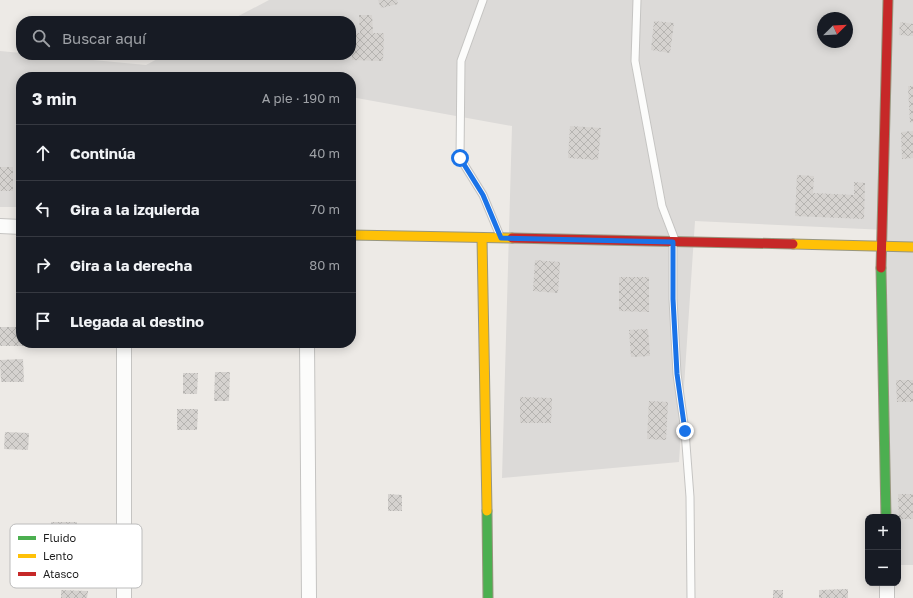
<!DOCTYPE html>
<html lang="es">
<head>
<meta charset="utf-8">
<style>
	:root { --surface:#171b24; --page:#242831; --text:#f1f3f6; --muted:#9ea1a6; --line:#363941 }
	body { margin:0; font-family:"Golos Text",sans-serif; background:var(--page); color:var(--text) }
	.controls { position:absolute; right:12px; bottom:12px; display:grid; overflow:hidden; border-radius:8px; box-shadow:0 2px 10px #0003 }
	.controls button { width:36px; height:36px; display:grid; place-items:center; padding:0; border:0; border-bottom:1px solid var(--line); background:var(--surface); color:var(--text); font:20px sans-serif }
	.compass { position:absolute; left:817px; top:12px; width:36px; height:36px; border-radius:50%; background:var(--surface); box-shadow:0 2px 10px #0003; rotate:66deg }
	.stop { position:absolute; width:12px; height:12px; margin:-9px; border:3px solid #1a73e8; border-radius:50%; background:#fff }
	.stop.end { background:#1a73e8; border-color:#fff; box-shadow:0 1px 4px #0008 }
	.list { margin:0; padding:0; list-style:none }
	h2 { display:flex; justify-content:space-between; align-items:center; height:52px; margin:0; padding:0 16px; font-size:17px }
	h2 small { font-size:13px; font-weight:400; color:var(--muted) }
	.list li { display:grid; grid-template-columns:26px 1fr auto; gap:12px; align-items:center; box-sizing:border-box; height:56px; padding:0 16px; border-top:1px solid var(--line) }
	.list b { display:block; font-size:15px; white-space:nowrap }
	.list em { font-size:13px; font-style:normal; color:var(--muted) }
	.icon { flex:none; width:22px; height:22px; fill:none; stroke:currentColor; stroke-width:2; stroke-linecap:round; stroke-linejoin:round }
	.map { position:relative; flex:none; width:913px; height:598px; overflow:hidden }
	.search { position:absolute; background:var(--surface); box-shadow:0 2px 10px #0003; left:16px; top:16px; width:340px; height:44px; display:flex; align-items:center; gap:10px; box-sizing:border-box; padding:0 14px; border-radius:16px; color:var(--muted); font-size:15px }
	.panel { position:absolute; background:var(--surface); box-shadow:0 2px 10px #0003; left:16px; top:72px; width:340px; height:276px; border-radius:16px }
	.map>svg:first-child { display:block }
	.residential { fill:#dcdad8; fill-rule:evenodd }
	.building { fill:url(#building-cross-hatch) }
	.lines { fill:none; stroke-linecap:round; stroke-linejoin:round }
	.lane-casing { stroke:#c5c4c2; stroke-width:9 }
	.street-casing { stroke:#c5c4c2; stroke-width:16 }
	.fast-casing { stroke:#98967e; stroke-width:11 }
	.slow-casing { stroke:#98967e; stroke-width:11 }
	.jam-casing { stroke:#98967e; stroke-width:11 }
	.lane { stroke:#fcfcfb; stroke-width:7 }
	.street { stroke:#fcfcfb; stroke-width:14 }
	.fast { stroke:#4caf50; stroke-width:9 }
	.slow { stroke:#ffc107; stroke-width:9 }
	.jam { stroke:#c62828; stroke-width:9 }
	.route { stroke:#1a73e8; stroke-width:5 }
	.key { fill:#fff; stroke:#bcbcbc; stroke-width:1 }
	.key-label { font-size:11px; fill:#1e1e1e }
</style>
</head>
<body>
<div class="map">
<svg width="913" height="598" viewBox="0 0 913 598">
	<defs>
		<pattern id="building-cross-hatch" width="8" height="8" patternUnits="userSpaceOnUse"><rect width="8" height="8" fill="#d5d2cf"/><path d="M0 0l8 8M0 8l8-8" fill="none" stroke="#b6b4b1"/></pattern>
	</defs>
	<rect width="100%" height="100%" fill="#edeae6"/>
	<path class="residential" d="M269,0H913V565H898V517H889L886,230L695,221L679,462L502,478L512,126L351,97V77H21V207H0V51L21,53V55H40L146,65L165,55H351V21H229ZM823,18H847V42H823Z"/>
	<g class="building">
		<polygon points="378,0 397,0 398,4 381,8"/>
		<polygon points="359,15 372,15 373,33 384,33 383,61 352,60 352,33 360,33"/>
		<polygon points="654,21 674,23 670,53 651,50"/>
		<polygon points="900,22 913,24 913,36 899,35"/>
		<polygon points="908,86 913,86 913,122 910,123"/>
		<polygon points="570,126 601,128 598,160 568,158"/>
		<polygon points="913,131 913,158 902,159 901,132"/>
		<rect x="0" y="167" width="13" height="24"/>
		<polygon points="797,175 814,176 813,193 854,195 854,182 865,183 864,219 795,216"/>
		<polygon points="535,260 560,262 558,293 533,291"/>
		<polygon points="619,277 649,277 649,312 619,311"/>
		<polygon points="0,327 21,327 21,343 39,343 39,346 0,346"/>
		<polygon points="648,329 650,356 631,357 629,330"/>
		<polygon points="23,359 24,382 1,382 0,360"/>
		<polygon points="215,372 230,372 229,401 214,401"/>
		<polygon points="183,373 198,373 197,394 183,394"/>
		<polygon points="896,380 913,380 913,402 897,402"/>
		<polygon points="520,397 552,398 551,423 520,423"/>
		<polygon points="649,401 668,402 666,440 647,439"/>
		<polygon points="177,409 198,409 197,430 177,430"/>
		<polygon points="5,432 29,433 28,450 4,449"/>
		<polygon points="388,494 402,495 402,511 388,511"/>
		<polygon points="898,494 913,494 913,519 899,519"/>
		<polygon points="51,522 77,522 76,549 51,549"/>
		<polygon points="848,589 848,598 819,598 819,590"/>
		<polygon points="61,590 88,591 87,598 61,598"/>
		<rect x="773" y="590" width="10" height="8"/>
	</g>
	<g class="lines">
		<g class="lane-casing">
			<g id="lane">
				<polyline points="483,0 461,61 460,158 483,195 500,236"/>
				<polyline points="637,0 635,61 662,206 675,240"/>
				<polyline points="673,243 673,299 677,374 685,431 690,497 691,598"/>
			</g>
		</g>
		<g class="street-casing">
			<g id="street">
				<polyline points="0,226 21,227"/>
				<polyline points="124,343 124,598"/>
				<polyline points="307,343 309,598"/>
				<polyline points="887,583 887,598"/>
			</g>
		</g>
		<g class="fast-casing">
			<g id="fast">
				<polyline points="881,268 886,517"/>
				<polyline points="487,511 488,598"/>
			</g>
		</g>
		<g class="slow-casing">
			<g id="slow">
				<polyline points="351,235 512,238"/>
				<polyline points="482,238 487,511"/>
				<polyline points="793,244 913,247"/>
			</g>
		</g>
		<g class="jam-casing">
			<g id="jam">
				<polyline points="512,238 793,244"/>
				<polyline points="881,268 888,0"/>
			</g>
		</g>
		<use href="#lane" class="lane"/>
		<use href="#street" class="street"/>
		<use href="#fast" class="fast"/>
		<use href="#slow" class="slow"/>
		<use href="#jam" class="jam"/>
	</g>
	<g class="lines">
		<polyline class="route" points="460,158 483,195 501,238 673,242 673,299 677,374 685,431"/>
	</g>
	<rect x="10" y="524" width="132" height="64" rx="6" class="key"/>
	<rect x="18" y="536" width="18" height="4" fill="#4caf50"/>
	<rect x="18" y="554" width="18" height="4" fill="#ffc107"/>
	<rect x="18" y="572" width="18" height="4" fill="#c62828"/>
	<g class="key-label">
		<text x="43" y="542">Fluido</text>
		<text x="43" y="560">Lento</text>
		<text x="43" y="578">Atasco</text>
	</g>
</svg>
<div class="controls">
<button>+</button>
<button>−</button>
</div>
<svg class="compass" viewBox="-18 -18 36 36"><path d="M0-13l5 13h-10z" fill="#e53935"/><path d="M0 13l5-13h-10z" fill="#9ea1a6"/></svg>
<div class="stop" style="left:460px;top:158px"></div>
<div class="stop end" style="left:685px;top:431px"></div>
<div class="search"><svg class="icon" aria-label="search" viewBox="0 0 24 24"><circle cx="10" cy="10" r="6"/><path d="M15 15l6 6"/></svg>Buscar aquí</div>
<section class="panel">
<h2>3 min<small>A pie · 190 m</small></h2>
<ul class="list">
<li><svg class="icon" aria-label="ahead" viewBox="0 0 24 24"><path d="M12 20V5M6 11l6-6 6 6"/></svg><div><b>Continúa</b></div><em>40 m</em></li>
<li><svg class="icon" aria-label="left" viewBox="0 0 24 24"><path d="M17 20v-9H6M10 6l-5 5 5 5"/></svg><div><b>Gira a la izquierda</b></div><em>70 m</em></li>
<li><svg class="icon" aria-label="right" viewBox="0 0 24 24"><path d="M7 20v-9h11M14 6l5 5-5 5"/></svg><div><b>Gira a la derecha</b></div><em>80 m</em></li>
<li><svg class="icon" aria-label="arrive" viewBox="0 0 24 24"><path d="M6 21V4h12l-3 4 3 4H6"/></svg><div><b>Llegada al destino</b></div></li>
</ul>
</section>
</div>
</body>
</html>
